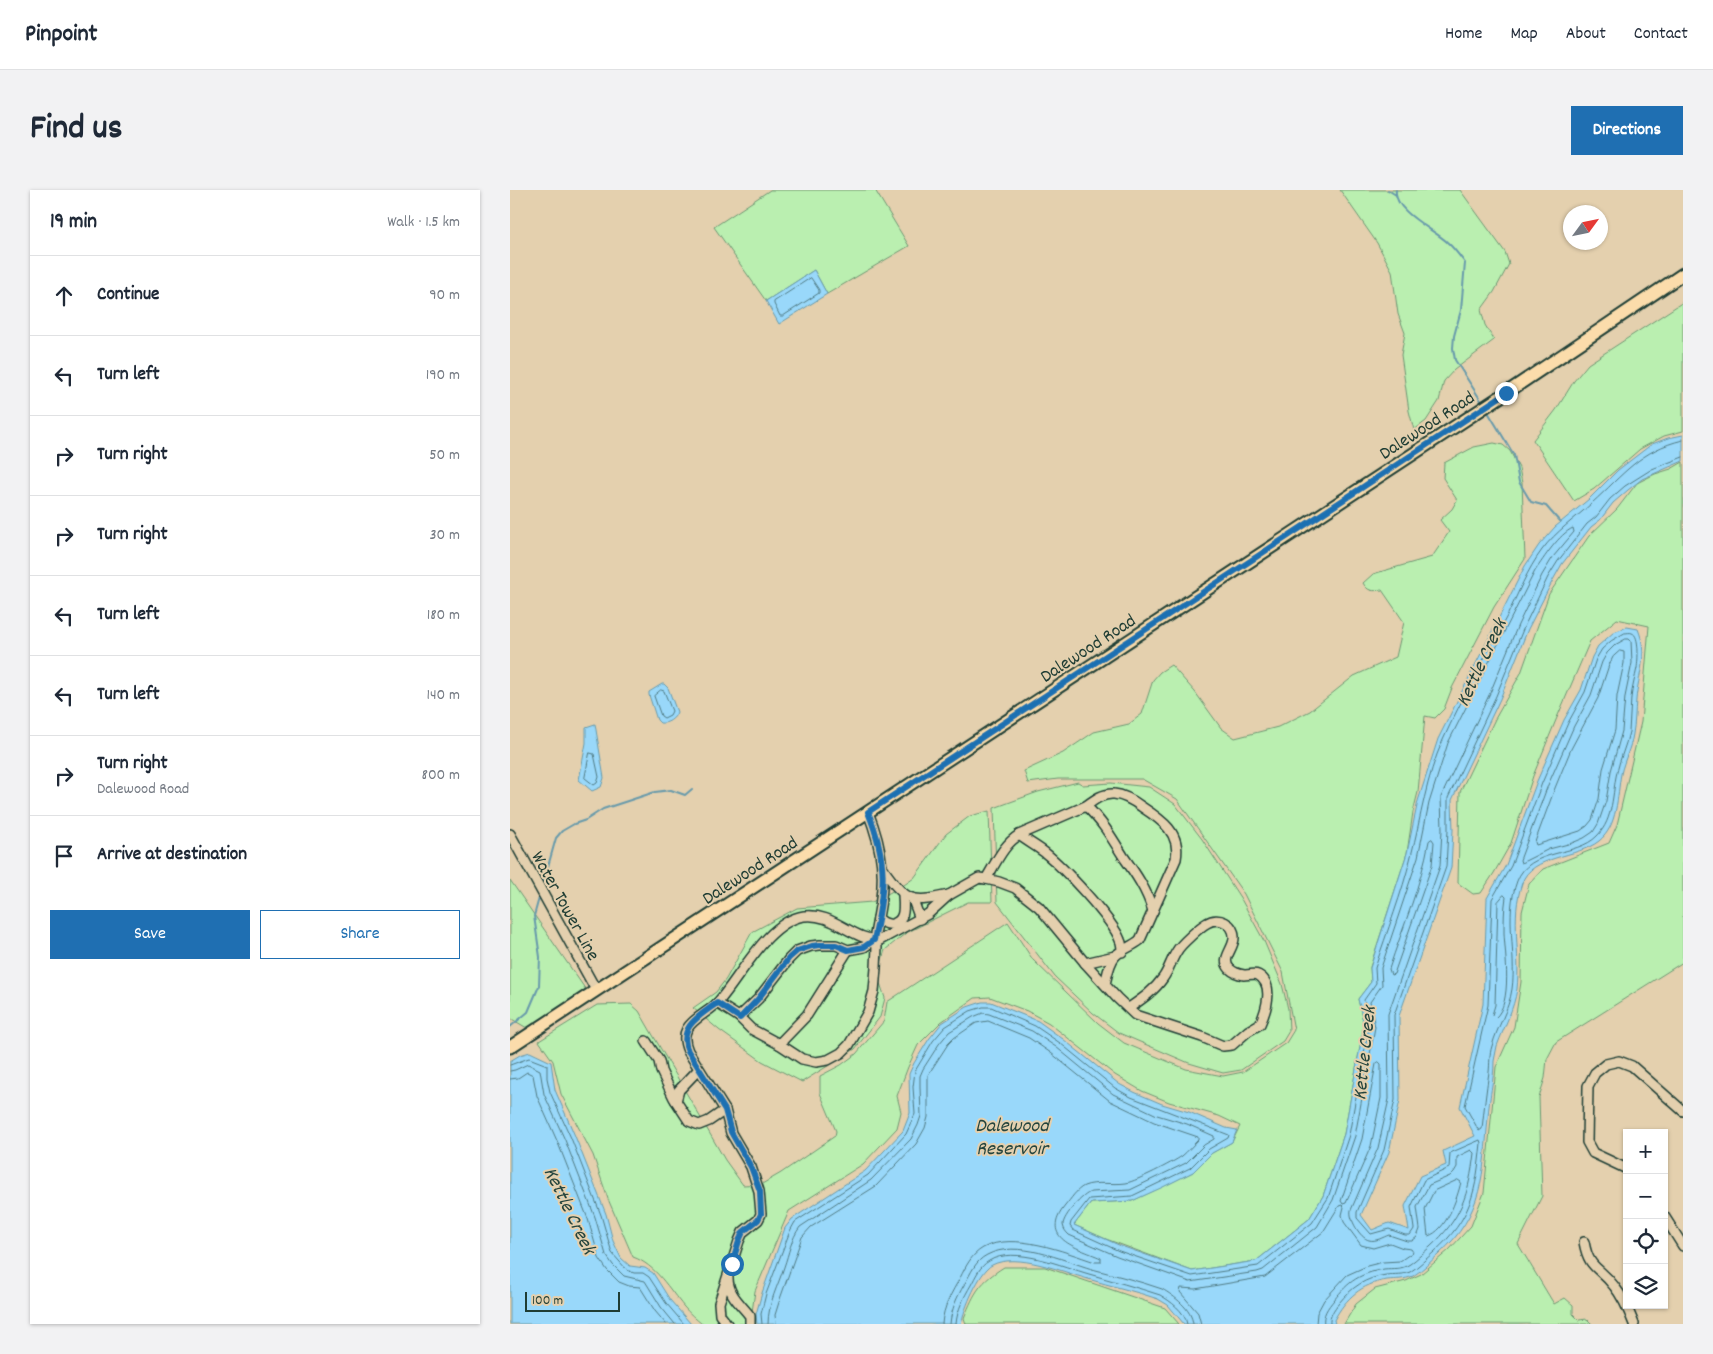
<!DOCTYPE html>
<html lang="en">
<head>
<meta charset="utf-8">
<style>
	:root { --surface:#fff; --page:#f2f2f3; --text:#1f2937; --muted:#747a83; --line:#e0e1e3; --accent:#1f6fb2 }
	body { margin:0; font-family:Dekko,sans-serif; background:var(--page); color:var(--text) }
	.controls { position:absolute; right:15px; bottom:15px; display:grid; overflow:hidden; border-radius:0px; box-shadow:0 1px 4px #0004 }
	.controls button { width:45px; height:45px; display:grid; place-items:center; padding:0; border:0; border-bottom:1px solid var(--line); background:var(--surface); color:var(--text); font:25px sans-serif }
	.compass { position:absolute; left:1053px; top:15px; width:45px; height:45px; border-radius:50%; background:var(--surface); box-shadow:0 1px 4px #0004; rotate:57deg }
	.scale { position:absolute; left:15px; bottom:12px; width:95px; box-sizing:border-box; padding-left:5px; border:2px solid #1f3d34; border-top:0; font-size:14px; line-height:18px; white-space:nowrap; color:#1f3d34; -webkit-text-stroke:4px #e4d0ae; paint-order:stroke }
	.stop { position:absolute; width:15px; height:15px; margin:-11px; border:4px solid #1f6fb2; border-radius:50%; background:#fff }
	.stop.end { background:#1f6fb2; border-color:#fff; box-shadow:0 1px 5px #0008 }
	.list { margin:0; padding:0; list-style:none }
	h2 { display:flex; justify-content:space-between; align-items:center; height:65px; margin:0; padding:0 20px; font-size:21px }
	h2 small { font-size:16px; font-weight:400; color:var(--muted) }
	.list li { display:grid; grid-template-columns:32px 1fr auto; gap:15px; align-items:center; box-sizing:border-box; height:80px; padding:0 20px; border-top:1px solid var(--line) }
	.list b { display:block; font-size:19px; white-space:nowrap }
	.list p { margin:0; font-size:16px; white-space:nowrap; color:var(--muted) }
	.list em { font-size:16px; font-style:normal; color:var(--muted) }
	.actions { display:flex; gap:10px; padding:15px 20px }
	.actions a { flex:1; padding:11px 0; border:1px solid var(--accent); border-radius:0px; text-align:center; font-size:18px; color:var(--accent) }
	.actions .main { background:var(--accent); color:#fff }
	.icon { flex:none; width:28px; height:28px; fill:none; stroke:currentColor; stroke-width:2; stroke-linecap:round; stroke-linejoin:round }
	.map { position:relative; flex:none; width:1173px; height:1134px; overflow:hidden; border-radius:0px }
	header { display:flex; align-items:center; gap:30px; box-sizing:border-box; height:70px; padding:0 25px; background:var(--surface); border-bottom:1px solid var(--line) }
	header strong { font-size:24px }
	nav { display:flex; gap:28px; margin-inline-start:auto; font-size:18px }
	.intro { display:flex; align-items:center; justify-content:space-between; box-sizing:border-box; height:120px; padding:0 30px }
	h1 { margin:0; font-size:35px }
	.button { padding:12px 22px; border-radius:0px; background:var(--accent); color:#fff; font-size:18px; font-weight:700 }
	main { display:flex; gap:30px; padding:0 30px }
	aside { flex:1; background:var(--surface); border-radius:0px; box-shadow:0 1px 4px #0004 }
	.map>svg:first-child { display:block }
	.green { fill:#baefb0; stroke:#6c9672 }
	.water { fill:#99d8fa; stroke:#689aab }
	.lines { fill:none; stroke-linecap:round; stroke-linejoin:round }
	.shore { stroke:#507b83; stroke-width:1 }
	.stream { stroke:#689aab; stroke-width:2 }
	.minor-casing { stroke:#1f3d34; stroke-width:12 }
	.major-casing { stroke:#1f3d34; stroke-width:15 }
	.minor { stroke:#e4d0ae; stroke-width:9 }
	.major { stroke:#fbdcab; stroke-width:11 }
	.route { stroke:#1f6fb2; stroke-width:6 }
	.labels { text-anchor:middle; stroke-width:4; stroke-linejoin:round; paint-order:stroke }
	.street-label { font-size:19px; fill:#1f3d34; stroke:#e4d0ae }
	.water-label { font-size:20px; font-style:italic; fill:#25453e; stroke:#e4d0ae }
</style>
</head>
<body>
<header>
<strong>Pinpoint</strong>
<nav><a>Home</a><a>Map</a><a>About</a><a>Contact</a></nav>
</header>
<div class="intro"><h1>Find us</h1><a class="button">Directions</a></div>
<main>
<aside>
<h2>19 min<small>Walk · 1.5 km</small></h2>
<ul class="list">
<li><svg class="icon" aria-label="ahead" viewBox="0 0 24 24"><path d="M12 20V5M6 11l6-6 6 6"/></svg><div><b>Continue</b></div><em>90 m</em></li>
<li><svg class="icon" aria-label="left" viewBox="0 0 24 24"><path d="M17 20v-9H6M10 6l-5 5 5 5"/></svg><div><b>Turn left</b></div><em>190 m</em></li>
<li><svg class="icon" aria-label="right" viewBox="0 0 24 24"><path d="M7 20v-9h11M14 6l5 5-5 5"/></svg><div><b>Turn right</b></div><em>50 m</em></li>
<li><svg class="icon" aria-label="right" viewBox="0 0 24 24"><path d="M7 20v-9h11M14 6l5 5-5 5"/></svg><div><b>Turn right</b></div><em>30 m</em></li>
<li><svg class="icon" aria-label="left" viewBox="0 0 24 24"><path d="M17 20v-9H6M10 6l-5 5 5 5"/></svg><div><b>Turn left</b></div><em>180 m</em></li>
<li><svg class="icon" aria-label="left" viewBox="0 0 24 24"><path d="M17 20v-9H6M10 6l-5 5 5 5"/></svg><div><b>Turn left</b></div><em>140 m</em></li>
<li><svg class="icon" aria-label="right" viewBox="0 0 24 24"><path d="M7 20v-9h11M14 6l5 5-5 5"/></svg><div><b>Turn right</b><p>Dalewood Road</p></div><em>800 m</em></li>
<li><svg class="icon" aria-label="arrive" viewBox="0 0 24 24"><path d="M6 21V4h12l-3 4 3 4H6"/></svg><div><b>Arrive at destination</b></div></li>
</ul>
<div class="actions"><a class="main">Save</a><a>Share</a></div>
</aside>
<div class="map">
<svg width="1173" height="1134" viewBox="0 0 1173 1134">
	<rect width="100%" height="100%" fill="#e4d0ae"/>
	<filter id="ink" filterUnits="userSpaceOnUse"><feTurbulence type="fractalNoise" baseFrequency=".02" numOctaves="2"/><feDisplacementMap in="SourceGraphic" scale="10" xChannelSelector="R" yChannelSelector="G"/><feConvolveMatrix kernelMatrix="1 2 1 2 8 2 1 2 1" color-interpolation-filters="sRGB"/></filter>
	<g filter="url(#ink)">
		<g class="green">
			<polygon points="260,0 365,0 399,56 317,104 304,80 256,111 204,37"/>
			<polygon points="830,0 950,0 995,62 999,74 984,102 971,120 975,135 984,150 944,180 934,191 929,211 916,231 904,240 899,221 891,165 895,143 888,124 882,81 867,53"/>
			<polygon points="1173,112 1173,241 1154,246 1130,259 1084,299 1064,311 1023,250 1046,220 1064,191 1078,174"/>
			<path d="M984,253L993,255L1000,261L1009,278L1012,293L1015,369L984,417L942,498L934,519L925,528L915,526L908,602L903,622L897,663L860,777L861,792L848,809L854,835L834,944L813,1006L799,1029L746,1071L682,1081L596,1049L564,1035L581,1013L622,1011L683,982L702,963L722,952L730,936L709,926L659,912L632,901L605,885L539,833L517,821L480,807L465,808L431,832L408,855L398,877L387,906L391,922L387,938L353,974L279,1021L245,1101L241,1129L242,1134H192C186,1129 179,1123 174,1117C159,1099 146,1075 123,1067L98,1009L83,965L51,904L43,871L29,851L87,815L121,814L129,821L215,970L233,995L252,994L271,983L325,946L326,941L310,903V886L331,875L346,864L374,831L377,812L498,732L523,770L588,833L614,853L676,879L713,886L733,882L776,853L784,840L773,782L734,704L667,609L632,589H548L518,593L514,581L553,563L584,542L619,534L632,524L643,490L650,482L661,475L685,502L711,538L725,548L768,537L800,521L844,486L886,467L894,432L872,400C863,401 858,402 853,393L863,384L873,381L922,367L939,342L930,330L942,319L947,310L933,288L934,273L964,257Z"/>
			<polygon points="1173,272 1173,772 1046,852 1037,869 1035,888 1029,907 1032,1006 1008,1054 1044,1114 1055,1108 1063,1115 1063,1124 1069,1130 1077,1129 1082,1134 834,1134 846,1114 865,1099 896,1091 911,1084 939,1060 961,1036 974,1003 986,877 1004,837 1011,792 1012,722 1019,694 1033,679 1099,653 1107,635 1131,532 1139,436 1107,429 1080,451 1046,530 1023,586 1001,653 984,683 971,703 963,704 948,693 950,602 985,529 1011,483 1039,404 1079,346 1107,319 1127,293 1145,284 1161,279"/>
			<polygon points="568,592 573,595 601,593 639,597 665,614 692,649 731,709 754,751 772,794 778,819 779,841 773,851 731,880 713,883 679,873 609,843 583,823 545,787 487,712 484,618 528,602"/>
			<polygon points="479,621 482,712 458,712 396,743 375,760 370,776 370,793 375,808 370,827 345,859 292,892 252,871 209,840 183,818 206,802 216,789 242,742 287,718 362,712 394,695 404,688 436,644 460,626"/>
			<polygon points="0,690 76,800 17,838 0,828"/>
			<path d="M494,1077H535L655,1118L669,1134H456L454,1128C465,1101 470,1092 494,1077Z"/>
		</g>
		<g class="water">
			<polygon points="304,80 317,104 269,134 256,111"/>
			<path d="M1173,245V271L1132,289L1118,300L1103,313L1090,330L1081,337L1052,374L1043,390L1018,439L990,509L942,610L943,640L941,678L889,826L890,910L879,962L851,1025L862,1040L879,1033L899,1040L895,1016L910,986L936,975L933,961L965,946L950,917L973,814L977,708L996,675L1027,591L1054,530L1071,500L1082,467L1088,456L1104,442L1117,437L1128,439C1139,466 1128,484 1126,510C1125,521 1125,533 1123,544C1121,558 1114,570 1111,584C1107,606 1108,636 1089,651C1068,668 1021,665 1012,693C1000,728 1011,763 1007,799C1004,819 994,837 987,856C986,861 985,866 984,871C984,890 979,909 978,928C973,983 974,1024 929,1064C921,1071 913,1080 903,1086C894,1090 886,1089 877,1090C851,1094 836,1108 824,1130L825,1134H674L658,1115L648,1109C625,1101 601,1096 578,1089C553,1082 507,1062 482,1075C469,1082 454,1119 451,1134H247L246,1124L252,1103L275,1038L282,1029L355,981L393,941L400,923L399,884L404,873L419,849L432,833L457,817L472,812H481L528,831L553,849L609,894L624,902L652,914L679,922L716,938L727,940L722,952L702,963L683,982L653,997L622,1011L581,1013L564,1035L611,1056L682,1081L746,1071L799,1029L813,1006L834,944L854,835L848,809L861,792L860,778L897,663L908,611L928,549L1015,376L1029,355L1045,337L1079,309L1108,280L1142,254L1158,248Z"/>
			<path d="M152,494H154L158,498L167,522C165,529 157,534 150,533L147,530L139,505V502Z"/>
			<polygon points="85,534 94,588 91,597 82,601 69,590 76,553 76,537"/>
			<polygon points="20,862 41,872 45,900 65,946 96,1024 103,1051 111,1068 120,1076 135,1078 143,1083 160,1110 181,1134 0,1134 0,871 10,865"/>
		</g>
		<g class="lines">
			<g class="shore">
				<polygon points="301,88 309,100 309,103 273,126 270,126 264,114 264,112"/>
				<path d="M1115,443C1116,443 1121,442 1122,443C1130,445 1128,471 1127,478C1125,488 1122,498 1121,508C1120,519 1120,531 1119,542C1116,556 1110,568 1107,582C1102,603 1104,629 1087,646C1067,667 1019,658 1007,691C994,726 1007,763 1002,799C999,820 987,837 982,856C979,865 980,874 979,882C976,901 974,920 972,939L969,941L955,916L978,815L982,709L1001,676L1032,593L1058,533L1075,502L1086,469L1092,459L1101,451Z"/>
				<polygon points="1116,449 1119,449 1121,451 1122,473 1115,507 1112,541 1101,581 1096,611 1088,634 1083,642 1074,648 1062,653 1039,659 1011,673 1010,670 1038,595 1064,536 1081,505 1092,472 1097,463 1105,455"/>
				<polygon points="1110,461 1114,462 1114,473 1107,506 1105,540 1093,579 1089,609 1082,630 1077,636 1070,641 1026,655 1025,652 1045,598 1061,559 1088,508 1099,475 1103,467"/>
				<polygon points="151,500 154,501 162,521 160,525 154,528 151,526 144,506"/>
				<polygon points="80,563 84,564 89,587 87,593 84,595 75,588"/>
				<path d="M922,649L924,652L922,675L884,784L881,785L879,779C893,737 911,695 919,651Z"/>
				<path d="M994,705L996,707C994,719 994,731 994,743C995,764 1003,813 985,828L982,825L985,815L988,712Z"/>
				<polygon points="869,872 871,874 871,908 861,956 836,1013 833,1014 831,1011 852,949 866,874"/>
				<polyline points="0,875 19,868 37,875 37,888 40,902 61,948 91,1025 102,1063 117,1080 124,1083 133,1083 139,1087 156,1113 174,1134"/>
				<polyline points="0,881 5,880 18,874 30,880 34,904 55,950 85,1027 96,1065 103,1075 114,1086 135,1091 151,1117 165,1134"/>
				<polyline points="0,889 8,888 17,882 23,885 27,906 48,953 78,1029 89,1068 97,1080 109,1092 119,1096 130,1097 145,1121 156,1134"/>
				<path d="M948,990L951,992C947,1009 936,1041 918,1046L915,1019L924,1001Z"/>
				<path d="M252,1134L251,1124L256,1104L280,1041L285,1032L358,985L396,944L405,924L403,897L405,881L423,851L435,837L460,821L473,817H481L525,836L550,853L605,898L621,907L719,945L718,948L699,959L680,978L622,1006L579,1009L561,1032L560,1036L563,1040L609,1061L682,1086L748,1076L802,1033L818,1008L839,945L859,836L854,810L866,793L865,778C877,741 892,704 901,666C911,628 916,587 933,550C952,508 975,467 997,426C1008,404 1017,380 1032,360C1046,341 1065,329 1082,313C1113,285 1130,260 1173,250"/>
				<path d="M258,1134C258,1113 268,1096 274,1077C279,1063 281,1049 290,1037L361,990L401,949L408,935L411,926L410,897V886L413,879L429,854L439,842L463,827L473,823L479,824L522,841L546,857L603,904L647,925L677,934L704,946V949L694,955L676,973L620,1000L581,1002C573,1004 553,1026 553,1035C554,1040 556,1042 559,1045L607,1066L680,1092L747,1082L753,1080L807,1037L823,1010L845,946L865,837L860,812L872,795L871,778L908,667L919,613L938,553L1025,381C1034,368 1049,344 1063,338L1064,342L1043,367L1032,385L1008,435L980,503L931,607L932,640L930,676L878,824L879,909L868,958L841,1020C839,1029 850,1048 859,1050C866,1052 873,1047 879,1045L897,1051H902L907,1047L910,1039L907,1017L919,995L940,986L944,982L947,977V967L961,960L964,963C959,1004 951,1029 920,1057C913,1063 907,1069 900,1074C891,1080 883,1078 874,1079C849,1084 839,1091 824,1110C818,1117 812,1125 814,1134"/>
				<path d="M266,1134L265,1125L270,1109L292,1047L301,1037L366,996L406,954L415,938L418,927V885L438,854L444,848L466,833L478,831L519,848L541,863L600,911L644,932L688,947V950C683,955 677,962 672,966C662,973 627,991 616,993C603,995 586,991 574,996C566,1000 561,1009 555,1016C529,1049 566,1057 591,1068V1072H585C555,1062 503,1041 473,1058C461,1065 456,1076 450,1088C442,1102 433,1117 432,1134"/>
				<path d="M440,1134C441,1120 447,1107 454,1095C461,1083 465,1071 477,1065C507,1049 552,1070 582,1079C605,1085 629,1091 652,1099C664,1106 682,1119 683,1134"/>
				<path d="M446,1134C447,1120 454,1107 461,1095C466,1086 469,1077 479,1071C504,1055 554,1077 579,1084C603,1091 626,1097 650,1105C660,1111 675,1121 677,1134"/>
				<polyline points="691,1134 688,1123 670,1102 671,1098 685,1099 755,1087 813,1042 829,1016 832,1015 834,1017 832,1025 834,1032 851,1055 863,1058 880,1053 893,1058 901,1059 903,1062 890,1071 873,1072 857,1076 837,1085 814,1110 807,1123 806,1134"/>
				<path d="M820,1134C819,1126 824,1119 829,1113C842,1097 855,1088 876,1085C885,1084 892,1085 900,1082C909,1076 916,1069 924,1062C962,1028 966,1001 971,953L970,950L940,963L939,978L914,990L901,1017L904,1039L900,1045H895L879,1039L861,1044L847,1028V1022L874,960L885,910L884,825L936,677L938,640V608L986,506L1014,437L1038,387L1048,371L1077,334L1086,327L1100,309L1115,296L1142,279L1173,267"/>
			</g>
			<g class="stream">
				<polyline points="878,0 886,5"/>
				<path d="M886,0C883,21 923,39 937,52C944,58 949,65 955,73L951,120L944,146L943,158L945,170L972,212"/>
				<polyline points="978,222 1004,265 1009,292 1021,312 1036,316 1050,332"/>
				<polyline points="33,694 46,648 52,641 64,634 76,630 93,619 145,602 161,600 175,605 182,599"/>
				<polyline points="0,837 18,822 29,796 30,767 24,726 29,708"/>
			</g>
			<g class="minor-casing">
				<g id="minor">
					<path d="M576,616C592,631 602,648 613,666C625,683 637,700 643,721"/>
					<path d="M358,622C373,660 376,688 368,728C372,732 376,735 382,734C397,731 393,714 393,703"/>
					<polyline points="0,644 86,800"/>
					<path d="M373,679C396,711 400,714 439,705"/>
					<path d="M476,689C486,673 493,655 509,645"/>
					<polyline points="403,710 410,729"/>
					<polyline points="575,773 605,766"/>
					<path d="M595,794C597,786 599,773 605,766C611,760 623,756 630,750L666,669C671,643 652,630 632,617C624,611 615,605 604,604C593,603 584,610 576,616L509,645C517,651 526,656 534,662C553,677 603,730 610,750C612,754 612,758 612,762"/>
					<polyline points="207,813 229,827 241,839 269,854 292,869 306,872 318,870 331,863 339,855 358,822 364,801 366,778 367,757 364,750 368,728"/>
					<polyline points="229,827 248,809 279,769 287,761 301,756 310,755 326,755 338,760 354,757 364,750"/>
					<polyline points="136,851 149,871 151,881 164,908 179,931 189,935 199,931 215,920"/>
					<polyline points="269,854 297,825 338,760"/>
					<polyline points="166,911 169,900 189,879"/>
					<polyline points="1117,979 1083,963 1077,952 1078,896 1085,883 1096,874 1109,871 1122,876 1173,921"/>
					<polyline points="1154,1026 1173,1056"/>
					<path d="M1074,1052C1079,1080 1089,1076 1104,1096C1113,1107 1119,1121 1124,1134"/>
					<path d="M218,1088C218,1105 231,1114 240,1126V1134"/>
					<path d="M217,1134L210,1125L209,1113L229,1051L233,1042L248,1030L251,1024L249,1001L241,977L221,943L215,920L178,861C175,854 173,846 177,839C184,827 200,822 209,811C231,786 258,731 294,726C323,722 343,751 370,750L418,724L439,705L469,688L476,689L489,692L505,698L529,717L576,774L607,808L625,825L692,847L713,856L722,855L738,841L750,834C756,821 765,794 748,785C744,783 738,785 734,785C728,784 724,783 720,779C710,769 724,759 724,748C725,733 708,726 697,733C691,736 670,755 667,761C661,770 659,780 653,788C644,801 632,809 619,818"/>
				</g>
			</g>
			<g class="major-casing">
				<polyline id="major" points="0,857 996,203 1173,84"/>
			</g>
			<use href="#minor" class="minor"/>
			<use href="#major" class="major"/>
		</g>
	</g>
	<g class="lines" filter="url(#ink)">
		<path class="route" d="M222,1074L229,1051L233,1042L248,1030L251,1024L250,1001L241,977L221,942L215,920L178,861C167,837 191,825 207,813L230,828L248,809L279,768L287,761L302,756L310,755H326L338,760L354,757L364,750C375,700 378,671 358,622L996,203"/>
	</g>
	<g class="labels">
		<g class="street-label">
			<text transform="translate(916 234) rotate(-33)" y="7">Dalewood Road</text>
			<text transform="translate(577 457) rotate(-33)" y="7">Dalewood Road</text>
			<text transform="translate(239 679) rotate(-33)" y="7">Dalewood Road</text>
			<text transform="translate(57 715) rotate(61)" y="7">Water Tower Line</text>
		</g>
		<g class="water-label">
			<text transform="translate(970 472) rotate(-65)" y="7">Kettle Creek</text>
			<text transform="translate(853 863) rotate(-84)" y="7">Kettle Creek</text>
			<text x="502" y="941">Dalewood<tspan x="502" dy="23">Reservoir</tspan></text>
			<text transform="translate(61 1020) rotate(64)" y="7">Kettle Creek</text>
		</g>
	</g>
</svg>
<div class="controls">
<button>+</button>
<button>−</button>
<button><svg class="icon" aria-label="locate" viewBox="0 0 24 24"><circle cx="12" cy="12" r="6"/><path d="M12 2v4M12 18v4M2 12h4M18 12h4"/></svg></button>
<button><svg class="icon" aria-label="layers" viewBox="0 0 24 24"><path d="M12 4l9 5-9 5-9-5zM3 14l9 5 9-5"/></svg></button>
</div>
<svg class="compass" viewBox="-18 -18 36 36"><path d="M0-13l5 13h-10z" fill="#e53935"/><path d="M0 13l5-13h-10z" fill="#747a83"/></svg>
<div class="scale">100 m</div>
<div class="stop" style="left:222px;top:1074px"></div>
<div class="stop end" style="left:996px;top:203px"></div>
</div>
</main>
</body>
</html>
